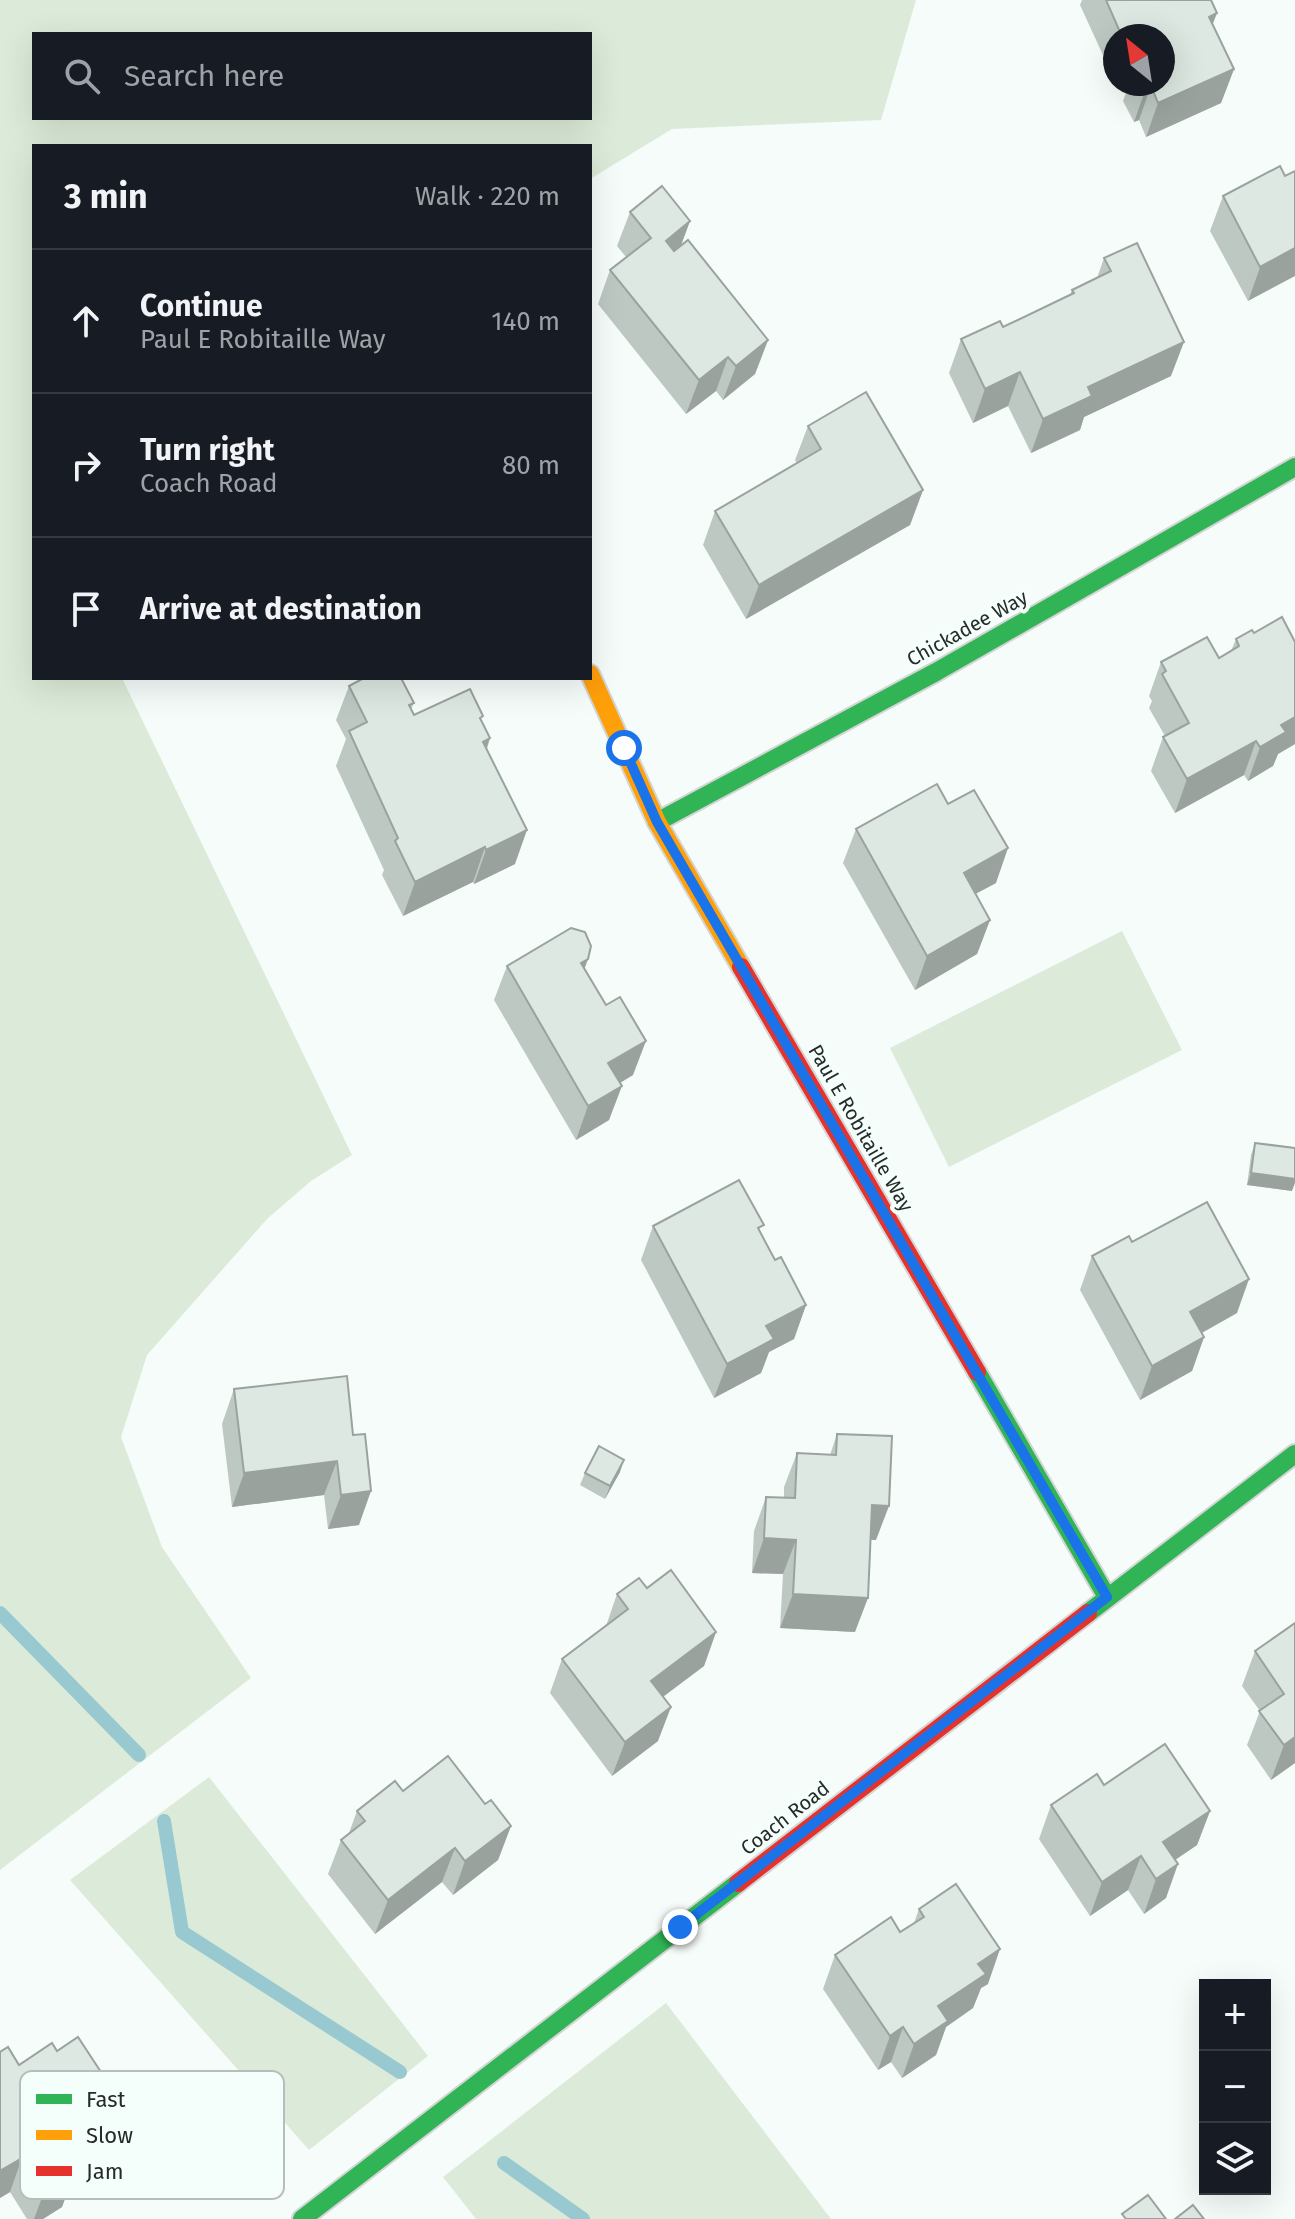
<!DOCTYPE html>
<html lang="en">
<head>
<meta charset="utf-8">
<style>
	:root { --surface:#171b24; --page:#242831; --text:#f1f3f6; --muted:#9ea1a6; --line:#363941 }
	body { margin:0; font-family:"Fira Sans",sans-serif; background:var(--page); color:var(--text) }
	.controls { position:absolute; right:24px; bottom:24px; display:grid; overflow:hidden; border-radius:0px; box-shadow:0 8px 32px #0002 }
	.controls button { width:72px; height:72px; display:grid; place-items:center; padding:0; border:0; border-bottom:2px solid var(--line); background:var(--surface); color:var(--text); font:40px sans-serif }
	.compass { position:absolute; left:1103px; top:24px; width:72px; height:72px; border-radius:50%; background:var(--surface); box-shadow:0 8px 32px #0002; rotate:330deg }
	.stop { position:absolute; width:24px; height:24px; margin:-18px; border:6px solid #1a73e8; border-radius:50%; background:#fff }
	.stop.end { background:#1a73e8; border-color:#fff; box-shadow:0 2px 8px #0008 }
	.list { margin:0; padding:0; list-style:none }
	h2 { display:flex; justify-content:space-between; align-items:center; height:104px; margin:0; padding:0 32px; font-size:34px }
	h2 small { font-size:26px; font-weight:400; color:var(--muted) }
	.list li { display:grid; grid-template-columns:52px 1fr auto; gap:24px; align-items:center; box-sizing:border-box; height:144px; padding:0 32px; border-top:2px solid var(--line) }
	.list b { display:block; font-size:30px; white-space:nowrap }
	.list p { margin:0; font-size:26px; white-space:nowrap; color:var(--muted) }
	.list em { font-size:26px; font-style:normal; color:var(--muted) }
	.icon { flex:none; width:44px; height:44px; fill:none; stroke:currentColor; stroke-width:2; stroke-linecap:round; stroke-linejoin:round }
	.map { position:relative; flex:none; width:1295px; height:2219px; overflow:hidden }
	.search { position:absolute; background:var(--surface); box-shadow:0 8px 32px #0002; left:32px; top:32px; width:560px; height:88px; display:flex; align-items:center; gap:20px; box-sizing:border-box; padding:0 28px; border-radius:0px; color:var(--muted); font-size:30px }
	.panel { position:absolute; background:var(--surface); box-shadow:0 8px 32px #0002; left:32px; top:144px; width:560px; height:536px; border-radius:0px }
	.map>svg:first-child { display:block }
	.green { fill:#dcebd9; fill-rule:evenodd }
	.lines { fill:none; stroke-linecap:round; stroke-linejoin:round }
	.stream { stroke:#98c9d1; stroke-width:14 }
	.fast-casing { stroke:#d2d5d4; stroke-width:22 }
	.slow-casing { stroke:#d2d5d4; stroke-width:22 }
	.jam-casing { stroke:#d2d5d4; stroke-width:22 }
	.fast { stroke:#30b455; stroke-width:18 }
	.slow { stroke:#ff9f0a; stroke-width:18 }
	.jam { stroke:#e5322d; stroke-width:18 }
	.wall { fill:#bdc8c2 }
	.shaded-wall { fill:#9aa29e }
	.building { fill:#dce8e1; stroke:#9aa29e; stroke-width:2 }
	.route { stroke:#1a73e8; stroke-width:10 }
	.labels { text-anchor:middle; stroke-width:8; stroke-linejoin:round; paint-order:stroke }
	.street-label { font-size:20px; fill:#272a29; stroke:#f4fefb }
	.key { fill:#f4fefb; stroke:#b6bebc; stroke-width:2 }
	.key-label { font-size:22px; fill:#272a29 }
</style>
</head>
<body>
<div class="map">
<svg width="1295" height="2219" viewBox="0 0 1295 2219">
	<rect width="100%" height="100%" fill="#f6fcfa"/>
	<g class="green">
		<path d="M0,0H916L881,120L672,129L590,179V146H34V678H122L352,1155L311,1181L267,1219L147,1355L121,1437L162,1547L251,1678L0,1870ZM590,34V118H34V34Z"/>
		<polygon points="1122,931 1182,1050 949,1167 890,1048"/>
		<polygon points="209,1777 428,2056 309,2150 70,1880"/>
		<polygon points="666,2003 831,2219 476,2219 443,2177"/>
	</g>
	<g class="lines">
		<g class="stream">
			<polyline points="0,1613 139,1755"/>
			<polyline points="164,1821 182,1932 400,2072"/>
			<polyline points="504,2163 583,2219"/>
		</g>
		<g class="fast-casing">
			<g id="fast">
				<polyline points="657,822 936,672 1295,467"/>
				<polyline points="977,1372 1107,1597"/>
				<polyline points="1088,1613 1295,1454"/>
				<polyline points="302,2219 738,1883"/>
			</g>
		</g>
		<g class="slow-casing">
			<polyline id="slow" points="590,674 657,822 741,967"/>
		</g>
		<g class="jam-casing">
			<g id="jam">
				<polyline points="741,967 977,1372"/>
				<polyline points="738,1883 1088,1613"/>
			</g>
		</g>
		<use href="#fast" class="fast"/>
		<use href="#slow" class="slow"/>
		<use href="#jam" class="jam"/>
	</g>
	<g class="wall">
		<polygon points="1082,0 1211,0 1213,24 1234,69 1221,103 1146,137 1139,120 1134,122 1123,101 1127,90 1124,84 1163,84 1163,36 1115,36 1115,65 1114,62 1108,66 1080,5"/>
		<polygon points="1295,171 1248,301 1210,231 1223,196 1285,176"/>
		<polygon points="630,212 690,221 681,245 768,340 755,374 723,400 716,391 686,414 598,304 610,270 626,257 617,246"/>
		<polygon points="1104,258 1171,376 1084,417 1080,430 1031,453 1008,406 973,423 949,373 961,339 1003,327 1070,295 1072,290 1097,278"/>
		<polygon points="808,426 923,490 910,525 746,619 703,545 715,511 797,463 795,460"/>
		<polygon points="1254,633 1295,642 1295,744 1278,754 1273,766 1248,781 1244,775 1175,813 1151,771 1163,737 1165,736 1149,708 1152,701 1149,696 1161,662 1219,658 1231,651 1236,639"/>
		<polygon points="349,686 414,703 411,709 414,715 481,721 490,738 487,749 515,864 474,884 473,882 403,916 382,875 384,870 336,766 346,739 336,720"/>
		<polygon points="856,829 996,883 975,894 990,920 977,954 915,990 843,863"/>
		<polygon points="507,966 584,969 633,1075 620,1083 609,1120 576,1140 494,1000"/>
		<polygon points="1255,1143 1292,1191 1247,1185 1251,1155"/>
		<polygon points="653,1226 761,1234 775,1260 806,1305 794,1339 769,1352 761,1373 714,1398 641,1260"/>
		<polygon points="1132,1242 1237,1313 1202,1333 1204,1337 1192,1371 1140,1400 1080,1290 1092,1256"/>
		<polygon points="347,1376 359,1525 328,1529 324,1495 232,1507 222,1424 234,1389"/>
		<polygon points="837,1434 876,1540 871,1540 855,1632 780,1628 783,1574 752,1573 754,1531 766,1497 784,1498 784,1487 797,1453 830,1455"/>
		<polygon points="620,1472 605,1499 580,1485 585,1473"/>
		<polygon points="647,1588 716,1632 704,1666 663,1696 658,1741 612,1776 550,1693 562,1659 606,1626 617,1594"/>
		<polygon points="1295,1623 1295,1763 1271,1780 1247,1745 1260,1711 1242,1686 1255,1651"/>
		<polygon points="1104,1785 1210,1811 1197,1845 1175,1860 1166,1898 1144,1914 1128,1890 1090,1916 1039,1839 1051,1805"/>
		<polygon points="403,1791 485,1804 511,1826 498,1860 453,1895 442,1882 375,1934 328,1874 341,1840 349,1833 357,1811"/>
		<polygon points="919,1909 988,1984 981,1988 973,2008 946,2027 936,2055 902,2078 891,2062 878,2070 823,1989 835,1955 900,1932 914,1923"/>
		<polygon points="57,2051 118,2098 105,2132 101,2135 90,2164 74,2174 62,2207 43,2219 27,2219 10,2192 0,2198 0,2052 19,2065"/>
	</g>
	<g class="shaded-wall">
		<polygon points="1217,13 1204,47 1209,17"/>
		<polygon points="1126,28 1123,36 1118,36 1120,32"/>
		<polygon points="1115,46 1114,62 1108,66"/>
		<polygon points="1234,69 1221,103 1146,137 1158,103"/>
		<polygon points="1151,86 1139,120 1134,122 1146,88"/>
		<polygon points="690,221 677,256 666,241"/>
		<polygon points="1295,248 1295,276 1248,301 1260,267"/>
		<polygon points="768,340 755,374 723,400 736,366"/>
		<polygon points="1184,342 1171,376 1084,417 1080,430 1031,453 1043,419 1088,387"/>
		<polygon points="728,357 716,391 686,414 699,380"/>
		<polygon points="1020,372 1008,406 973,423 985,389"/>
		<polygon points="923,490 910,525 746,619 759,585"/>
		<polygon points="1295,717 1295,744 1278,754 1273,766 1248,781 1260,747 1281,725"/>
		<polygon points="490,738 478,772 483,742"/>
		<polygon points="1256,741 1244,775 1175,813 1187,779"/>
		<polygon points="527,830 515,864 474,884 486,850"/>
		<polygon points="485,847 473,882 403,916 415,882"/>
		<polygon points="1008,848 996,883 951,907 964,873"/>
		<polygon points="990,920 977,954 915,990 927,956"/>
		<polygon points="588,959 576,993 581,963"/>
		<polygon points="646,1041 633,1075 596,1097 608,1063"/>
		<polygon points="622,1086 609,1120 576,1140 588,1106"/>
		<polygon points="1251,1173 1295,1179 1295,1183 1292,1191 1247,1185"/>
		<polygon points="1249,1279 1237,1313 1178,1346 1190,1312"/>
		<polygon points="806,1305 794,1339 769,1352 761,1373 714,1398 727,1364 766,1326"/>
		<polygon points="1204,1337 1192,1371 1140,1400 1152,1366"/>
		<polygon points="624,1460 620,1472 605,1499 610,1486"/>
		<polygon points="337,1461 324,1495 232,1507 244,1473"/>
		<polygon points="371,1491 359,1525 328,1529 341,1495"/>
		<polygon points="872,1505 889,1506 876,1540 860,1539"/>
		<polygon points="764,1538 796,1540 783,1574 752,1573"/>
		<polygon points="793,1594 868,1598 855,1632 780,1628"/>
		<polygon points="716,1632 704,1666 639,1715 651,1681"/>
		<polygon points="671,1707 658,1741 612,1776 625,1742"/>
		<polygon points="1295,1737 1295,1763 1271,1780 1284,1745"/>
		<polygon points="1210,1811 1197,1845 1153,1875 1163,1842"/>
		<polygon points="511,1826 498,1860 453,1895 465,1861"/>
		<polygon points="455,1848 442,1882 375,1934 388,1900"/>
		<polygon points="1141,1856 1128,1890 1090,1916 1102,1882"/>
		<polygon points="1178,1864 1166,1898 1144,1914 1156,1879"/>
		<polygon points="1000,1949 988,1984 981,1988 973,2008 946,2027 936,2055 902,2078 914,2044 938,2006 978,1964"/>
		<polygon points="903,2027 891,2062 878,2070 890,2036"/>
		<polygon points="118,2098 105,2132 101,2135 90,2164 74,2174 62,2207 43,2219 34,2219 44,2192 63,2155 93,2114"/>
		<polygon points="22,2158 10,2192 0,2198 0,2172"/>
	</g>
	<g class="building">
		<polygon points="1106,0 1211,0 1217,13 1209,17 1234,69 1158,103 1151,86 1146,88 1144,84 1163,84 1163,36 1130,36 1126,28 1120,32"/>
		<polygon points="1280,166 1285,176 1295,171 1295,248 1260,267 1223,196"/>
		<polygon points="662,186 690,221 666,241 674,251 688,240 768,340 736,366 728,357 699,380 610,270 651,238 630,212"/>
		<polygon points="1137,243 1184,342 1088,387 1092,396 1043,419 1020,372 985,389 961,339 1000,321 1003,327 1074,293 1072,290 1111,271 1104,258"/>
		<polygon points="866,392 923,490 759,585 715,511 821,449 808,426"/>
		<polygon points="1282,617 1295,642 1295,717 1281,725 1286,732 1260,747 1256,741 1187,779 1163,737 1189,723 1162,674 1166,671 1161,662 1207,637 1219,658 1239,646 1236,639 1252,630 1254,633"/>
		<polygon points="364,678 401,678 414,703 409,705 414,715 470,689 483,716 480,718 490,738 483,742 527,830 486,850 485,847 415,882 395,841 398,838 349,731 367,722 349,686"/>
		<polygon points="937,784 948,804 974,790 1008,848 964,873 990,920 927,956 856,829"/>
		<polygon points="571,928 585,932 591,946 588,959 581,963 606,1005 620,997 646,1041 608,1063 622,1086 588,1106 507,966"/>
		<polygon points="1255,1143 1295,1148 1295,1179 1251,1173"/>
		<polygon points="739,1180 764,1225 758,1228 775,1260 781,1257 806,1305 766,1326 774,1339 727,1364 653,1226"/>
		<polygon points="1207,1202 1249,1279 1190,1312 1204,1337 1152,1366 1092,1256 1129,1236 1132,1242"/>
		<polygon points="347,1376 353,1435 365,1434 371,1491 341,1495 337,1461 244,1473 234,1389"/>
		<polygon points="837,1434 892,1436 889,1506 872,1505 868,1598 793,1594 796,1540 764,1538 766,1497 795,1498 797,1453 836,1455"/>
		<polygon points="599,1446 624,1460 610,1486 585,1473"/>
		<polygon points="671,1570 716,1632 651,1681 671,1707 625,1742 562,1659 628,1609 617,1594 639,1578 647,1588"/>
		<polygon points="1295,1623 1295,1737 1284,1745 1259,1711 1284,1694 1255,1651"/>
		<polygon points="1165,1744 1210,1811 1163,1842 1178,1864 1156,1879 1141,1856 1102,1882 1051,1805 1097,1774 1104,1785"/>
		<polygon points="448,1756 485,1804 491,1800 511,1826 465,1861 455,1848 388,1900 341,1840 365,1821 357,1811 395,1781 403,1791"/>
		<polygon points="956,1884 1000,1949 978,1964 986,1974 938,2006 948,2021 914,2044 903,2027 890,2036 835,1955 891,1917 900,1932 924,1917 919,1909"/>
		<polygon points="78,2037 118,2098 93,2114 103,2130 63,2155 75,2173 44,2192 22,2158 0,2171 0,2052 8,2047 19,2065 52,2043 57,2051"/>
		<polygon points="1148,2195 1166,2219 1126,2219 1122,2214"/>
		<polygon points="1193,2205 1204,2219 1175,2219"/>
	</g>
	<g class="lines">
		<polyline class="route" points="624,748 657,822 1107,1597 680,1927"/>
	</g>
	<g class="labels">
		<g class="street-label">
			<text transform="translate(967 628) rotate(-29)" y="7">Chickadee Way</text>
			<text transform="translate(861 1128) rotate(60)" y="7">Paul E Robitaille Way</text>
			<text transform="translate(785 1818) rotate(-38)" y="7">Coach Road</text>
		</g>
	</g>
	<rect x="20" y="2071" width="264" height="128" rx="12" class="key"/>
	<rect x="36" y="2094" width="36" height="10" fill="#30b455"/>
	<rect x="36" y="2130" width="36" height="10" fill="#ff9f0a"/>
	<rect x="36" y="2166" width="36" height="10" fill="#e5322d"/>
	<g class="key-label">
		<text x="86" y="2107">Fast</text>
		<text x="86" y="2143">Slow</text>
		<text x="86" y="2179">Jam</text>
	</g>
</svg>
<div class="controls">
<button>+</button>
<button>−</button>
<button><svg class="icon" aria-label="layers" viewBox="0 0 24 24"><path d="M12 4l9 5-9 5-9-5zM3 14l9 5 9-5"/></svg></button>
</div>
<svg class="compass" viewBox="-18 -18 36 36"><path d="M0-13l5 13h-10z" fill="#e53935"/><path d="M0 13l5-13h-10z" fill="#9ea1a6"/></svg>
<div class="stop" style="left:624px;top:748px"></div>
<div class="stop end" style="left:680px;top:1927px"></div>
<div class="search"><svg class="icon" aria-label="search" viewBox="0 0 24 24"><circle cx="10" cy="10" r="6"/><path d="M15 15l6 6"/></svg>Search here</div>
<section class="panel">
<h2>3 min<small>Walk · 220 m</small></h2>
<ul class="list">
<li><svg class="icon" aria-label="ahead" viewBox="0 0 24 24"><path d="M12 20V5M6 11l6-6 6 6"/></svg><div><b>Continue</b><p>Paul E Robitaille Way</p></div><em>140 m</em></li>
<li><svg class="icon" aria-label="right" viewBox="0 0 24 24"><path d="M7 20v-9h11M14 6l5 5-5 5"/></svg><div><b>Turn right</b><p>Coach Road</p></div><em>80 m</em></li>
<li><svg class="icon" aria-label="arrive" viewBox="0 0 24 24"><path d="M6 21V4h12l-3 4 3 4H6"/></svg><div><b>Arrive at destination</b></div></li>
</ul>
</section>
</div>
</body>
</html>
